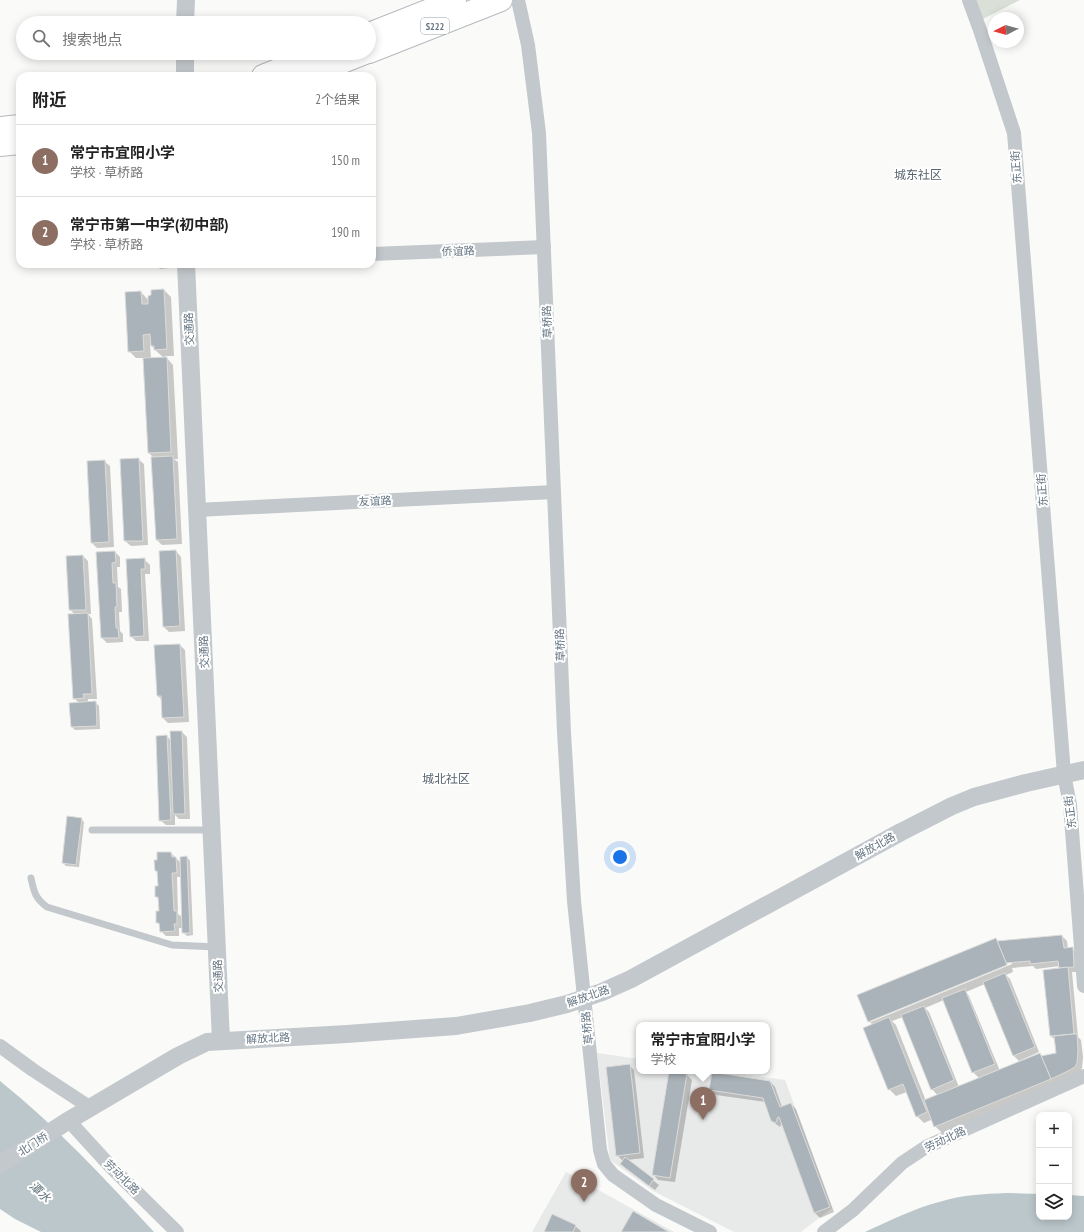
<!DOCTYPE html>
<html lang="zh">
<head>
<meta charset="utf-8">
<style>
	:root { --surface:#fff; --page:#f6f6f6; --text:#222; --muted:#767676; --line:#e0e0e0; --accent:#0f766e }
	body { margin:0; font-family:"PT Sans Narrow","Noto Sans SC",sans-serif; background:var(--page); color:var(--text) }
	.controls { position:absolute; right:12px; bottom:12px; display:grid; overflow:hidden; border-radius:8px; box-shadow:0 2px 10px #0003 }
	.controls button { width:36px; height:36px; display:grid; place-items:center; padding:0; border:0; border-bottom:1px solid var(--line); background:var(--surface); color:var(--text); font:20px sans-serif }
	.compass { position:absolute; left:988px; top:12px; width:36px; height:36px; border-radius:50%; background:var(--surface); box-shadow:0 2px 10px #0003; rotate:264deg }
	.you { position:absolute; left:620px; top:857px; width:14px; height:14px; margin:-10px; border:3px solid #fff; border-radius:50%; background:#1a73e8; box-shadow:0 0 0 6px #1a73e833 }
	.badge { display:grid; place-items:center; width:26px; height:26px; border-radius:50%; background:var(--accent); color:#fff; font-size:13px; font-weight:700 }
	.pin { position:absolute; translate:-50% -33px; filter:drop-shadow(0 1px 2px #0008) }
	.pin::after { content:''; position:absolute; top:21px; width:14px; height:12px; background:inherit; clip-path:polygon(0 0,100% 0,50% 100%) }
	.popup { position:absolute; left:636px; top:1022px; width:134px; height:52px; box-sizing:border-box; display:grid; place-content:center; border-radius:8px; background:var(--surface); filter:drop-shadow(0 1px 3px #0005); font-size:13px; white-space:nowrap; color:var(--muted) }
	.popup b { font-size:15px; color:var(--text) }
	.popup::after { content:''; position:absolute; left:50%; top:100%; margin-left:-8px; border:8px solid transparent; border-top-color:var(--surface) }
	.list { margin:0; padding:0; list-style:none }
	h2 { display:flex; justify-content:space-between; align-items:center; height:52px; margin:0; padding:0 16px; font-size:17px }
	h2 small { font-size:13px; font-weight:400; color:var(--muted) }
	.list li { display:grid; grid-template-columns:26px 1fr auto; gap:12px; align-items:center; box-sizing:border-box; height:72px; padding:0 16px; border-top:1px solid var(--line) }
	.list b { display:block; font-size:15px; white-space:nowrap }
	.list p { margin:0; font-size:13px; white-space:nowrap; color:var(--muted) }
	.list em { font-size:13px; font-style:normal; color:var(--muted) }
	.icon { flex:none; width:22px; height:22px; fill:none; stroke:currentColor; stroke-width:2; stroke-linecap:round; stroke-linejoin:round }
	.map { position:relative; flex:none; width:1084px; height:1232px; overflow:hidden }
	.search { position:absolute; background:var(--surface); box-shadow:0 2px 10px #0003; left:16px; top:16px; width:360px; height:44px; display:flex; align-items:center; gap:10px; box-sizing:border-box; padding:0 14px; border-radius:22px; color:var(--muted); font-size:15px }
	.panel { position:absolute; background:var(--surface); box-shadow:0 2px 10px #0003; left:16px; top:72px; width:360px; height:196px; border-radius:12px }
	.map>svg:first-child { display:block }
	.built { fill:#e8e9e9 }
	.green { fill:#dadfd7 }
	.water { fill:#bbc7cb }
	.shadow { fill:#0003; fill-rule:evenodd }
	.building { fill:#aab3b9; stroke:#dcdcda }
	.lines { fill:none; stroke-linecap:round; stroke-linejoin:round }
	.primary-casing { stroke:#b5babe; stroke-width:24 }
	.service { stroke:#c3c8cc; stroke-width:7 }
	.minor { stroke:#c3c8cc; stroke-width:14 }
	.tertiary { stroke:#c3c8cc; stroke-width:18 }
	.primary { stroke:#fff; stroke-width:22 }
	.labels { text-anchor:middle; stroke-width:4; stroke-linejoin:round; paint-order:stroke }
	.shield { fill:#fff; stroke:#939fa8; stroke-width:1 }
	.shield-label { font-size:10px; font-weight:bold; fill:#657683 }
	.street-label { font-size:11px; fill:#657683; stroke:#fff }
	.neighbourhood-label { font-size:12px; fill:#57646e; stroke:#fff }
	.water-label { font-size:12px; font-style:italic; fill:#60757c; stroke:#fff }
</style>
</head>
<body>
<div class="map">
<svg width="1084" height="1232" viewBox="0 0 1084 1232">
	<rect width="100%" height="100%" fill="#fafaf8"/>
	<g class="built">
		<polygon points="597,1053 639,1059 639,1071 721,1071 785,1080 832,1208 801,1232 734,1232 653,1191 610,1160"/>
		<polygon points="566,1172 674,1232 532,1232"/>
	</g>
	<polygon class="green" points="976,0 1020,0 983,19"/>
	<g class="water">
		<path d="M0,1081C55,1125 106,1180 154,1232H41L15,1219L0,1209Z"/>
		<path d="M1006,1193L1039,1194V1217H1069V1195L1084,1196V1232H865C889,1221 913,1209 939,1202C961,1195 983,1194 1006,1193Z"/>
	</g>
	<g class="shadow">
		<polygon points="155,264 168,264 169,268 160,269"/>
		<path d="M164,290L171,297L174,356H165L173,365L178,459H174L178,462L182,544L162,545L157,540L154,458L149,453L144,358H136L129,351L141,292L149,301ZM150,344L155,350L164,358L151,359Z"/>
		<polygon points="138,459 144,464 148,545 131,546 125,541"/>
		<polygon points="104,461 110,466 114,547 97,548 92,543"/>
		<polygon points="176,551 181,557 185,631 169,632 164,627"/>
		<polygon points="115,552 120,557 120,567 117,567 118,587 121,589 122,612 119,612 120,631 123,634 123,642 107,643 102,638 97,553"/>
		<polygon points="83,556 88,561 91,614 88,614 92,619 97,699 88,699 88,703 95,702 99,706 100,729 75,730 72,727 79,703 74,698 75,614 70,610"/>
		<polygon points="144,559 150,565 150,574 145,574 149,641 136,641 131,636 127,560"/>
		<polygon points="180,645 185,650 189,722 168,723 163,718 162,700 158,696 155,646"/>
		<polygon points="182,732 187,737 190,819 179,819 175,815 175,825 166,825 160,820 167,736 171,741"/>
		<polygon points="81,819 84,822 79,867 66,866 63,863"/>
		<path d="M171,853L181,863L187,857L190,861L193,935L187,936L183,932V928H179V936H166L161,931V926L157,922L160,911V900L156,897L159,887L158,874L156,871L158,861ZM177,877H181L183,918L178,914Z"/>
		<path d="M1062,936L1067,941L1068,949L1072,948L1077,954L1079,972H1072L1078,1037L1081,1040L1083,1057L1082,1068L1079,1072L1073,1076L1056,1084L1057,1086L942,1133L935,1126L933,1119L924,1123L917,1116L907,1092L896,1096L889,1089L864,1029L873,1025L869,1021L859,995L996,940L998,942ZM1011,962L1012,964L871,1022V1019ZM1033,966L1036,969L1060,966V969L1044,971L1051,1036L1055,1040L1057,1054L1042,1056L1040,1054L1000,1071L969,996L966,992L985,984L1014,1056L1019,1061L1039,1052L1010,979L1006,975L1013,972L1012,968ZM944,1000L973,1072L980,1079L959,1087L929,1012L925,1008ZM903,1017L932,1089L938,1096L926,1101L896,1025L892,1021Z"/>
		<polygon points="629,1065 634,1070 644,1158 627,1160 659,1185 655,1190 626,1169 621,1164 623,1161 617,1155"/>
		<polygon points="670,1072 687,1075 692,1080 675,1182 658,1180 653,1174"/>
		<polygon points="770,1081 775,1087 782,1107 791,1104 796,1109 834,1212 820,1218 815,1213 782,1122 780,1127 772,1121 765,1102 716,1095 711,1090"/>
		<polygon points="575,1226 581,1231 580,1232 545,1232"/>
	</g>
	<g class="building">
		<polygon points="164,289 167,349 154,350 154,346 151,346 150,334 143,335 144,351 128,352 125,292 141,291 142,304 148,304 148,296 151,295 151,290"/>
		<polygon points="167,357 171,452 148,453 143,358"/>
		<polygon points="173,456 177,539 156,540 151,457"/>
		<polygon points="139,458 143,541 124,541 120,459"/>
		<polygon points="105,460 109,542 91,543 87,461"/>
		<polygon points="176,550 180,626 163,627 159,551"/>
		<polygon points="115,551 116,562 112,563 113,583 116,583 117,607 115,607 116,628 118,628 119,638 101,638 96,552"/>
		<polygon points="83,555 86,610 69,610 66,556"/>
		<polygon points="145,558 145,569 141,569 144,636 130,637 126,559"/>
		<polygon points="88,613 92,694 83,694 84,698 73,699 68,614"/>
		<polygon points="180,644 184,717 162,718 161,696 157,696 154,645"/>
		<polygon points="96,701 97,726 71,727 69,703"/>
		<polygon points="170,731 182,731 185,814 173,814"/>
		<polygon points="167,735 171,820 159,821 156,736"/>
		<polygon points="67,816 82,818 76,865 62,863"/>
		<polygon points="157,852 171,852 172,857 176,857 177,873 172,873 174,911 177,911 177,924 174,924 175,931 160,932 159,923 156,923 156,911 159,911 158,897 155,897 155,886 158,886 157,871 155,871 154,860 157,860"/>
		<polygon points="187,856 190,933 182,933 180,857"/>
		<polygon points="1062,935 1064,948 1073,947 1074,967 1059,968 1058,961 1030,964 1030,961 1006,963 997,941"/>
		<polygon points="996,938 1007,965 868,1022 857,995"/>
		<polygon points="1068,967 1074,1034 1050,1036 1043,970"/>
		<polygon points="1005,973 1035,1047 1013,1056 983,982"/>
		<polygon points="965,989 995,1064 972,1073 942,998"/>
		<polygon points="924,1006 954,1080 931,1090 901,1015"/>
		<polygon points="889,1017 927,1112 916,1117 903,1084 888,1090 863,1028"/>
		<polygon points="1074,1034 1077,1034 1078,1051 1077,1063 1075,1067 1068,1071 1051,1079 1041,1056 1056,1053 1054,1036"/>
		<polygon points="1040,1053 1051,1079 934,1127 924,1100"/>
		<polygon points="630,1064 640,1153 616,1156 606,1067"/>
		<polygon points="669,1071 687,1074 670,1178 652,1175"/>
		<polygon points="712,1072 770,1081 780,1107 791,1103 830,1207 814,1213 779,1117 777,1118 777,1121 775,1123 771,1121 763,1098 709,1090"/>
		<polygon points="625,1157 654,1179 649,1186 620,1164"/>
		<polygon points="633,1211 669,1232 621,1232"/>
		<polygon points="552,1214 576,1225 573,1232 544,1232"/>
	</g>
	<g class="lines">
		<g class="primary-casing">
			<g id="primary">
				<polyline points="369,34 455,0"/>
				<polyline points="369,52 501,0"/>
				<polyline points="263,76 320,53"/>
				<polyline points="307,76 365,53"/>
				<polyline points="0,128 20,126"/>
				<polyline points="0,145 20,143"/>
			</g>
		</g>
		<g class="service">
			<polyline points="92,830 211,830"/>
			<path d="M31,878C34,892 35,898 47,907L172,945L217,947"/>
		</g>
		<g class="minor">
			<polyline points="518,0 528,45 539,133 564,732 574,901 600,1150 604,1164 613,1175 656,1205 710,1232"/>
			<polyline points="969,0 980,30 1014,133 1064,774 1070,805 1084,986"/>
			<polyline points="372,254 544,247"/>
			<polyline points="197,510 554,492"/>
			<polyline points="0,1046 33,1070 91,1108"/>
			<polyline points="69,1121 112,1168 177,1232"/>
			<polyline points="824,1232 853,1210 902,1163 926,1147 1084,1076"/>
		</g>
		<g class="tertiary">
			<polyline points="185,23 186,0"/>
			<polyline points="185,76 185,53"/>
			<polyline points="186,264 221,1041"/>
			<polyline points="0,1165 66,1122 178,1056 207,1042 347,1034 456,1026 530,1013 567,1004 602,992 631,979 901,832 952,806 974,797 1026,783 1084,770"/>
		</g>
		<use href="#primary" class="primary"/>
	</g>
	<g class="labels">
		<rect class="shield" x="421" y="18" width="28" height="16" rx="3"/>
		<g class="shield-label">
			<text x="435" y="30">S222</text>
		</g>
		<g class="street-label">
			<text transform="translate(1016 167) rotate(-94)" y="4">东正街</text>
			<text transform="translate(458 251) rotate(-2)" y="4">侨谊路</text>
			<text transform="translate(547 322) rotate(-92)" y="4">草桥路</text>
			<text transform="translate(189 329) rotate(-93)" y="4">交通路</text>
			<text transform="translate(1042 490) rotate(-94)" y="4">东正街</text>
			<text transform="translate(375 501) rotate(-3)" y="4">友谊路</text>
			<text transform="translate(560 645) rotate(-92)" y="4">草桥路</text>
			<text transform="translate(204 652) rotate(-93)" y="4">交通路</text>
			<text transform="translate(1070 812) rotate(-97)" y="4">东正街</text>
			<text transform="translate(875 846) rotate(-29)" y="4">解放北路</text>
			<text transform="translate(218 976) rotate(-93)" y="4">交通路</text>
			<text transform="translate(588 996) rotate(-19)" y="4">解放北路</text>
			<text transform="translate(587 1028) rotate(-96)" y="4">草桥路</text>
			<text transform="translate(268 1038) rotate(-3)" y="4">解放北路</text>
			<text transform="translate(945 1139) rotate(-25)" y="4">劳动北路</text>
			<text transform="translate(33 1144) rotate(-33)" y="4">北门桥</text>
			<text transform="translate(122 1177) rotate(45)" y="4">劳动北路</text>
		</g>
		<g class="neighbourhood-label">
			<text x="918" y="179">城东社区</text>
			<text x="446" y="783">城北社区</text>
		</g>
		<g class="water-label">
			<text transform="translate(40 1192) rotate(43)" y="4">潭水</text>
		</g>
	</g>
</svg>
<div class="controls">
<button>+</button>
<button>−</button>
<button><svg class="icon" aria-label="layers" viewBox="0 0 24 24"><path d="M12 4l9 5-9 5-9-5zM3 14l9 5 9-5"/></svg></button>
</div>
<svg class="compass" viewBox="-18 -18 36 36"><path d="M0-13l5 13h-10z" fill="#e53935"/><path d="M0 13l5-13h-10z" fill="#767676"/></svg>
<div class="you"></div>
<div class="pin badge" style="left:703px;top:1120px;background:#8d6e63">1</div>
<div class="popup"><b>常宁市宜阳小学</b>学校</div>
<div class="pin badge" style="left:584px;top:1202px;background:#8d6e63">2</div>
<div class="search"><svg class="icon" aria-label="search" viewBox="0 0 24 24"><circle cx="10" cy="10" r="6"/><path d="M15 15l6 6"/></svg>搜索地点</div>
<section class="panel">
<h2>附近<small>2个结果</small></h2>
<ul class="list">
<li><span class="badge" style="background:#8d6e63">1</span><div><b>常宁市宜阳小学</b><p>学校 · 草桥路</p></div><em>150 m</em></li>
<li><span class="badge" style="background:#8d6e63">2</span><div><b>常宁市第一中学(初中部)</b><p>学校 · 草桥路</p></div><em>190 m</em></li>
</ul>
</section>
</div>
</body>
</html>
